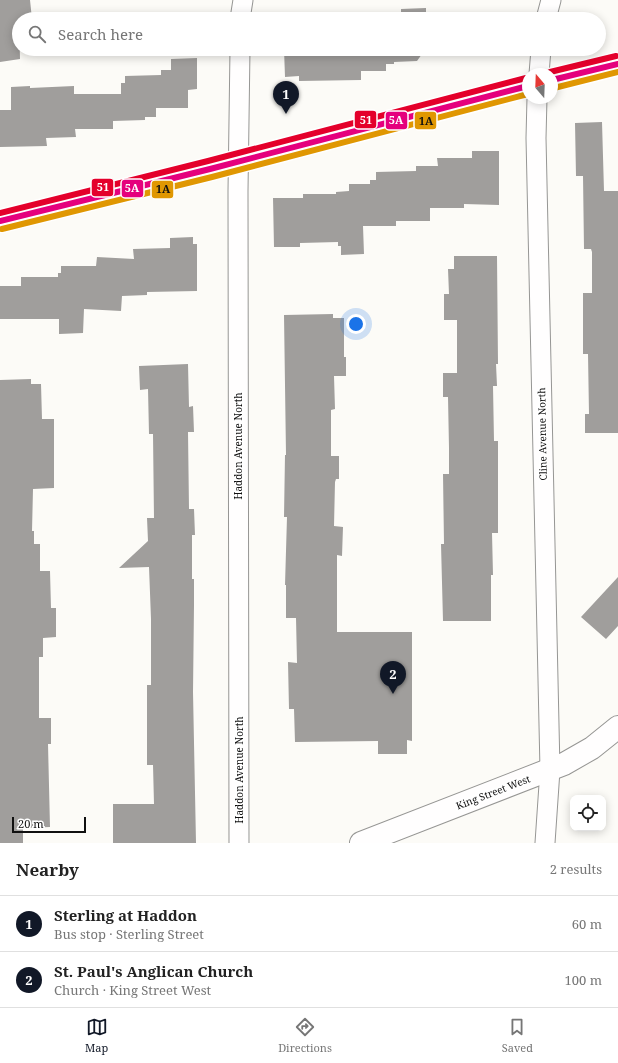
<!DOCTYPE html>
<html lang="en">
<head>
<meta charset="utf-8">
<style>
  :root { --surface:#fff; --page:#f2f2f2; --text:#222; --muted:#767676; --line:#e0e0e0; --accent:#111827 }
  body { margin:0; font-family:"Noto Serif",serif; background:var(--page); color:var(--text) }
  .controls { position:absolute; right:12px; bottom:12px; display:grid; overflow:hidden; border-radius:8px; box-shadow:0 2px 10px #0003 }
  .controls button { width:36px; height:36px; display:grid; place-items:center; padding:0; border:0; border-bottom:1px solid var(--line); background:var(--surface); color:var(--text); font:20px sans-serif }
  .compass { position:absolute; left:522px; top:68px; width:36px; height:36px; border-radius:50%; background:var(--surface); box-shadow:0 2px 10px #0003; rotate:341deg }
  .scale { position:absolute; left:12px; bottom:10px; width:74px; box-sizing:border-box; padding-left:4px; border:2px solid #101010; border-top:0; font-size:11px; line-height:14px; white-space:nowrap; color:#101010; -webkit-text-stroke:3px #fff; paint-order:stroke }
  .you { position:absolute; left:356px; top:324px; width:14px; height:14px; margin:-10px; border:3px solid #fff; border-radius:50%; background:#1a73e8; box-shadow:0 0 0 6px #1a73e833 }
  .badge { display:grid; place-items:center; width:26px; height:26px; border-radius:50%; background:var(--accent); color:#fff; font-size:13px; font-weight:700 }
  .pin { position:absolute; translate:-50% -33px; filter:drop-shadow(0 1px 2px #0008) }
  .pin::after { content:''; position:absolute; top:21px; width:14px; height:12px; background:inherit; clip-path:polygon(0 0,100% 0,50% 100%) }
  .list { margin:0; padding:0; list-style:none }
  h2 { display:flex; justify-content:space-between; align-items:center; height:52px; margin:0; padding:0 16px; font-size:17px }
  h2 small { font-size:13px; font-weight:400; color:var(--muted) }
  .list li { display:grid; grid-template-columns:26px 1fr auto; gap:12px; align-items:center; box-sizing:border-box; height:56px; padding:0 16px; border-top:1px solid var(--line) }
  .list b { display:block; font-size:15px; white-space:nowrap }
  .list p { margin:0; font-size:13px; white-space:nowrap; color:var(--muted) }
  .list em { font-size:13px; font-style:normal; color:var(--muted) }
  .icon { flex:none; width:22px; height:22px; fill:none; stroke:currentColor; stroke-width:2; stroke-linecap:round; stroke-linejoin:round }
  .map { position:relative; flex:none; width:618px; height:843px; overflow:hidden }
  .search { position:absolute; background:var(--surface); box-shadow:0 2px 10px #0003; left:12px; right:12px; top:12px; height:44px; display:flex; align-items:center; gap:10px; box-sizing:border-box; padding:0 14px; border-radius:22px; color:var(--muted); font-size:15px }
  .sheet { height:164px; background:var(--surface) }
  nav { display:flex; justify-content:space-around; align-items:center; box-sizing:border-box; height:56px; border-top:1px solid var(--line); background:var(--surface); font-size:11px; color:var(--muted) }
  nav a { display:grid; justify-items:center; gap:2px }
  nav .on { color:var(--accent) }
  .map>svg:first-child { display:block }
</style>
</head>
<body>
<div class="map">
<svg width="618" height="843" viewBox="0 0 618 843">
  <rect width="100%" height="100%" fill="#fcfbf7"/>
  <path fill="#a09e9c" d="M0,0h30l2,19h-13l1,40 -20,3z
    M426,8v4h36v7h-90v-3l29,-1v-6z
    M284,49h178v4l-40,1 -5,7 -23,1v2h-8v7h-25v9l-62,1v-5l-14,1z
    M197,58v31l-9,1v18h-32v9h-11v3l-32,1v8h-38l1,8 -30,1 1,8 -47,1v-37h11v-23l19,-1v2l44,-2v8h47v-11h4v-7l36,-1v-5h10v-11z
    M602,122l2,69h14v242h-33v-19h4l-1,-60h-5v-61h9v-41l-1,-3h-7l-1,-73h-7l-1,-53z
    M472,151h27v54l-35,-1v4h-34v13h-34v5h-33l1,28 -23,1v-9h-3v-4l-38,1v4h-26l-1,-49h30v-4h33v-2l13,-1v-7h21v-4h6v-8l40,-1v-5h22l-1,-8h35z
    M193,237v7h4v47l-50,1v3l-25,1 -1,15 -37,-2 -1,24 -24,1v-15h-59v-33h21v-9h37v-4h3v-7h35l1,-9 37,2 -1,-10 37,-1v-10z
    M454,256h43l1,108h-2l1,22h-4l1,55h4v92h-6l1,42h-2v46h-48l-2,-77h3l-1,-70h6v-26l-1,-51h-5v-24h14v-53h-13v-26h5l-1,-25h6z
    M333,314v4h11v39h2v19h-12l1,33 -4,1v46h8v23h-3l-1,3 -1,44 9,1 -1,29 -5,-1v77h75v109l-5,-1v14h-29v-13l-83,1 -1,-33h-5l-1,-47 9,1 -1,-45h-10v-33h-1l2,-68h-3l1,-62h1l-2,-140z
    M188,364l1,43 4,-1 1,26h-6l1,77h5l1,26h-3v44h2v26l-1,87 3,151h-83v-39h41l-1,-39h-6v-80h4v-66l-2,-52 -30,1 29,-27 -1,-23h7l-1,-84h-4l-1,-45 -8,1 -1,-24z
    M31,379v5h10l1,35h12v69l-21,1 -1,42h2v13h6v27h10l1,37h5v29l-13,1v19h-4v61h12v26h-3l2,83 -27,1v15h-23v-463z
    M618,577v49l-12,13 -25,-22z"/>
  <g fill="none" stroke-linecap="round" stroke-linejoin="round">
    <defs>
      <path id="minor" d="M240,19l3,-19
        M546,19l5,-19
        M539,74l2,-25
        M552,80l66,-16
        M537,98l-1,40 14,632 -5,73
        M0,221l210,-52 318,-83
        M239,843l-1,-652 2,-142"/>
      <path id="tertiary" d="M361,843l203,-79 28,-16 26,-21"/>
    </defs>
    <use href="#minor" stroke="#969694" stroke-width="21"/>
    <use href="#tertiary" stroke="#969694" stroke-width="24"/>
    <use href="#minor" stroke="#fffefe" stroke-width="19"/>
    <use href="#tertiary" stroke="#fffefe" stroke-width="22"/>
    <defs>
      <path id="bus-1" d="M552,80l66,-16
        M0,221l210,-52 318,-83"/>
      <path id="bus-2" d="M554,88l64,-16
        M2,229l210,-52 316,-83"/>
      <path id="bus-3" d="M550,72l66,-16
        M0,213l208,-52 318,-83"/>
    </defs>
    <use href="#bus-1" stroke="#fff" stroke-width="9"/>
    <use href="#bus-2" stroke="#fff" stroke-width="9"/>
    <use href="#bus-3" stroke="#fff" stroke-width="9"/>
    <use href="#bus-1" stroke="#e5007d" stroke-width="6"/>
    <use href="#bus-2" stroke="#e09702" stroke-width="6"/>
    <use href="#bus-3" stroke="#e4002b" stroke-width="6"/>
  </g>
  <g text-anchor="middle" stroke-width="4" stroke-linejoin="round" paint-order="stroke">
    <g font-size="10" fill="#101010" stroke="#fff">
      <text transform="translate(542 434) rotate(-91)" y="4">Cline Avenue North</text>
      <text transform="translate(238 446) rotate(-90)" y="4">Haddon Avenue North</text>
      <text transform="translate(239 770) rotate(-90)" y="4">Haddon Avenue North</text>
      <text transform="translate(493 792) rotate(-21)" y="4">King Street West</text>
    </g>
  </g>
  <g stroke="#fff" stroke-width="1.5">
    <rect x="354" y="110" width="23" height="19" rx="4" fill="#e4002b"/>
    <rect x="385" y="111" width="23" height="19" rx="4" fill="#e5007d"/>
    <rect x="414" y="111" width="23" height="19" rx="4" fill="#e09702"/>
    <rect x="91" y="178" width="23" height="19" rx="4" fill="#e4002b"/>
    <rect x="121" y="179" width="23" height="19" rx="4" fill="#e5007d"/>
    <rect x="151" y="180" width="23" height="19" rx="4" fill="#e09702"/>
  </g>
  <g font-size="11" text-anchor="middle" font-weight="bold" fill="#fff">
    <text x="366" y="124">51</text>
    <text x="396" y="124">5A</text>
    <text x="103" y="191">51</text>
    <text x="132" y="192">5A</text>
  </g>
  <g font-size="11" text-anchor="middle" font-weight="bold" fill="#111">
    <text x="426" y="125">1A</text>
    <text x="163" y="193">1A</text>
  </g>
</svg>
<div class="controls">
<button><svg class="icon" aria-label="locate" viewBox="0 0 24 24"><circle cx="12" cy="12" r="6"/><path d="M12 2v4M12 18v4M2 12h4M18 12h4"/></svg></button>
</div>
<svg class="compass" viewBox="-18 -18 36 36"><path d="M0-13l5 13h-10z" fill="#e53935"/><path d="M0 13l5-13h-10z" fill="#767676"/></svg>
<div class="scale">20 m</div>
<div class="you"></div>
<div class="pin badge" style="left:286px;top:114px">1</div>
<div class="pin badge" style="left:393px;top:694px">2</div>
<div class="search"><svg class="icon" aria-label="search" viewBox="0 0 24 24"><circle cx="10" cy="10" r="6"/><path d="M15 15l6 6"/></svg>Search here</div>
</div>
<section class="sheet">
<h2>Nearby<small>2 results</small></h2>
<ul class="list">
<li><span class="badge">1</span><div><b>Sterling at Haddon</b><p>Bus stop · Sterling Street</p></div><em>60 m</em></li>
<li><span class="badge">2</span><div><b>St. Paul's Anglican Church</b><p>Church · King Street West</p></div><em>100 m</em></li>
</ul>
</section>
<nav>
<a class="on"><svg class="icon" aria-label="map" viewBox="0 0 24 24"><path d="M3 6l6-2 6 2 6-2v14l-6 2-6-2-6 2zM9 4v14M15 6v14"/></svg>Map</a>
<a><svg class="icon" aria-label="directions" viewBox="0 0 24 24"><path d="M12 3l9 9-9 9-9-9zM9 14v-3h6M13 9l2 2-2 2"/></svg>Directions</a>
<a><svg class="icon" aria-label="saved" viewBox="0 0 24 24"><path d="M7 4h10v16l-5-4-5 4z"/></svg>Saved</a>
</nav>
</body>
</html>
